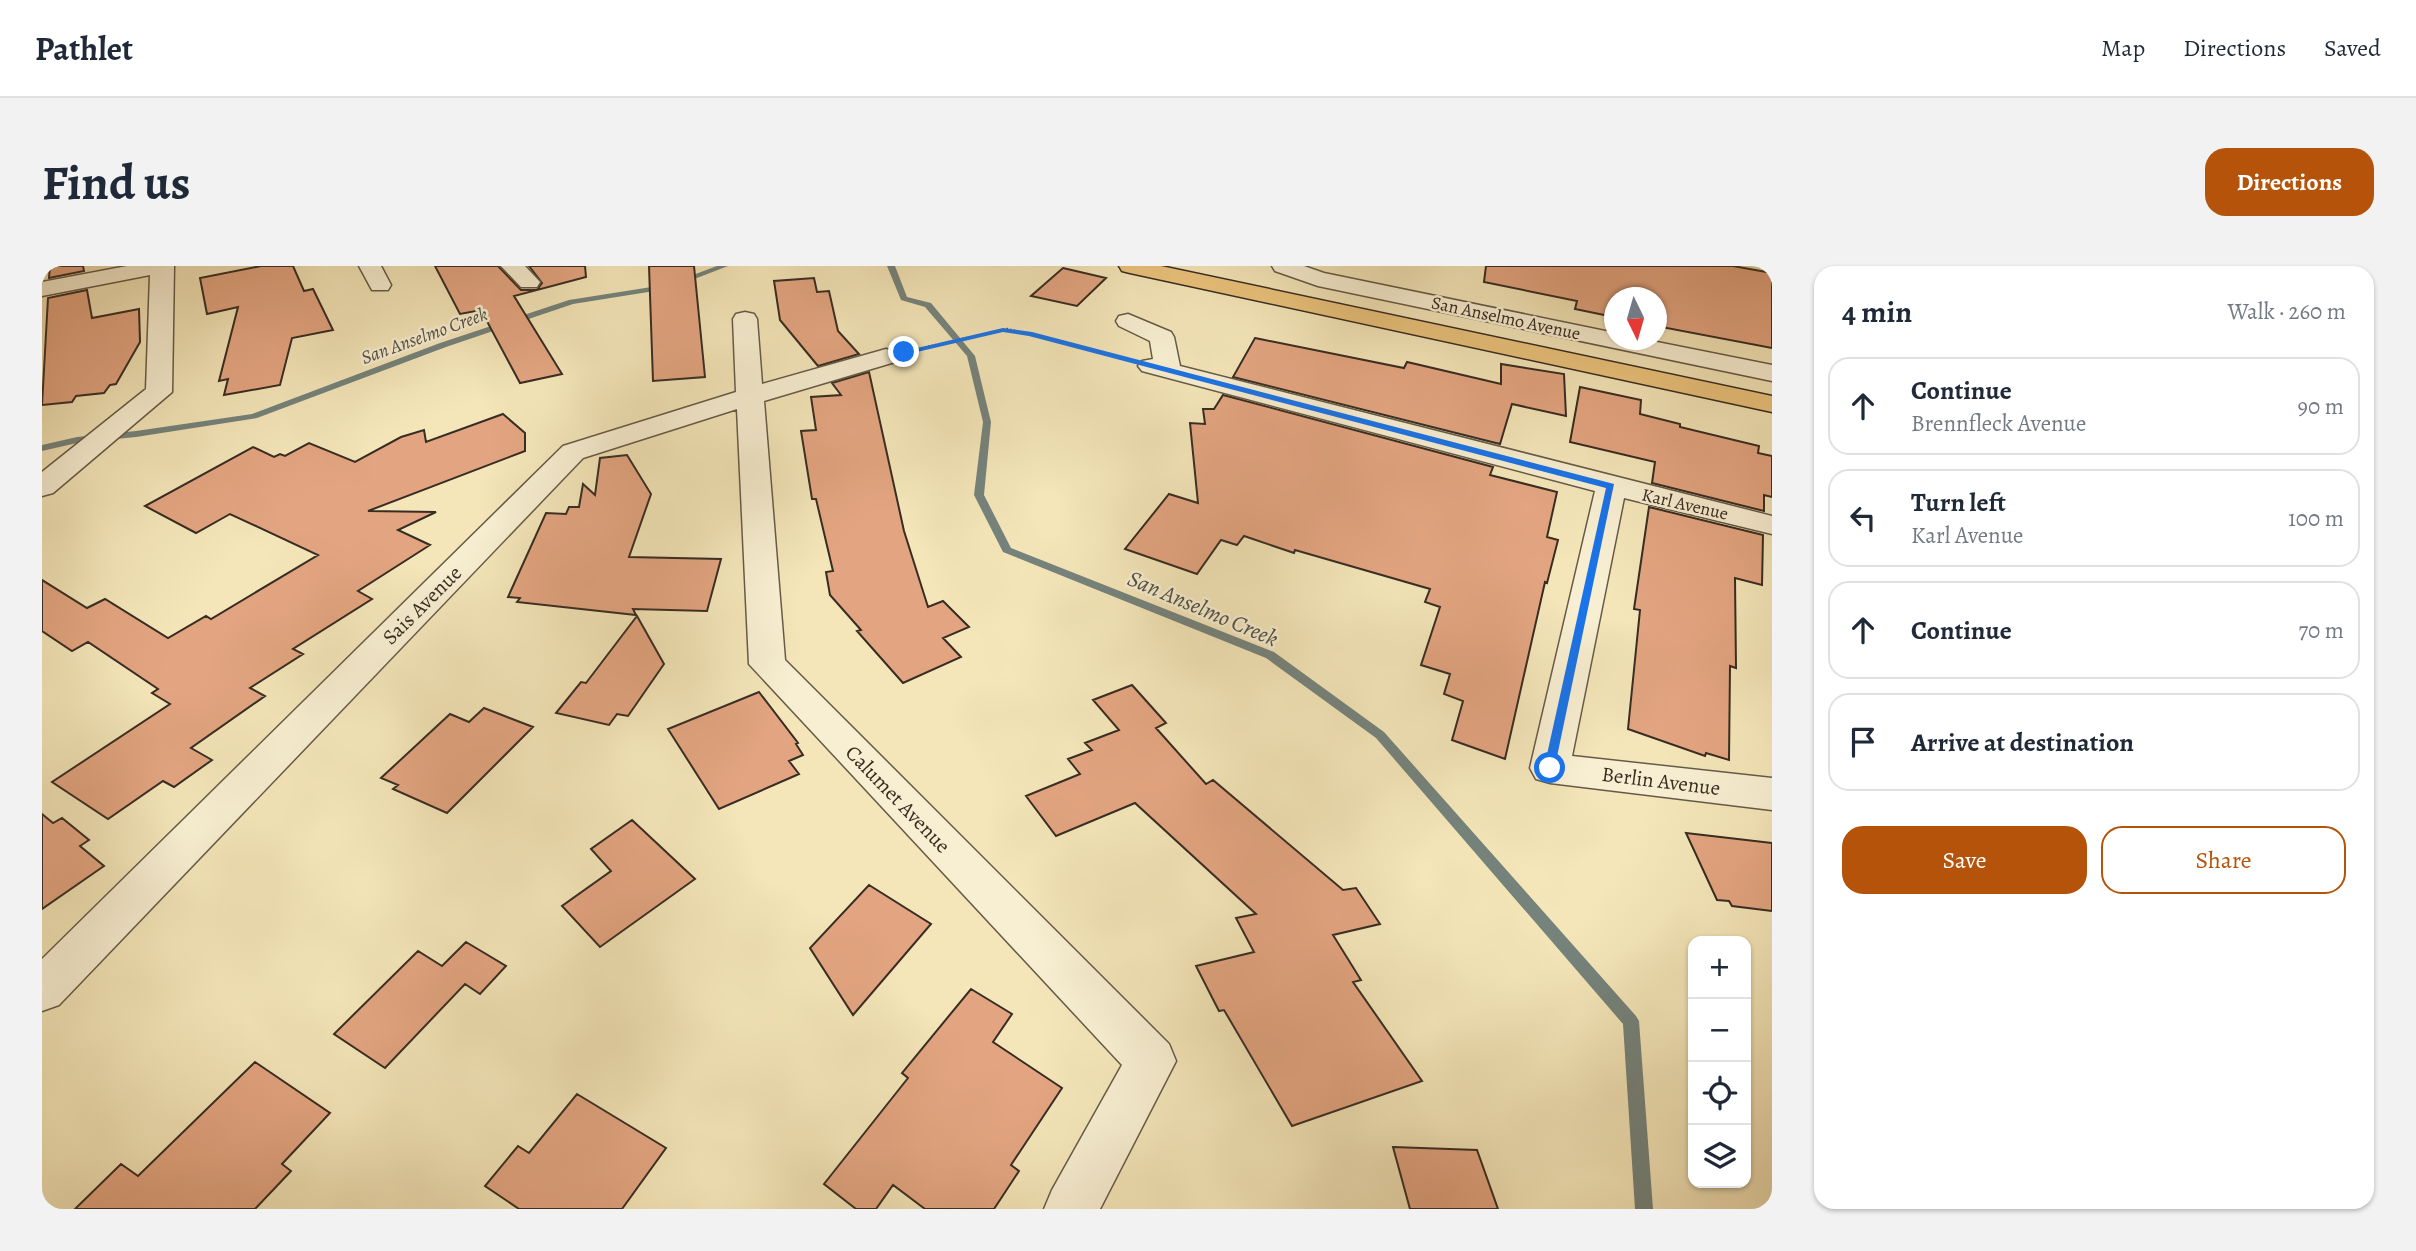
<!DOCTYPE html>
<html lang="en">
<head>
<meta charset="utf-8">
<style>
  :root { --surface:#fff; --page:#f2f2f3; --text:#1f2937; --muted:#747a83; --line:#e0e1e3; --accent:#b45309 }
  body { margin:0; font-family:Alegreya,serif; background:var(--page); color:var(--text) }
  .controls { position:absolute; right:21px; bottom:21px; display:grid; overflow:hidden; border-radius:14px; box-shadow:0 2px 5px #0004 }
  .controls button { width:63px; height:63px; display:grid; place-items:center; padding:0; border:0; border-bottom:2px solid var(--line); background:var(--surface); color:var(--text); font:35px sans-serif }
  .compass { position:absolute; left:1562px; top:21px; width:63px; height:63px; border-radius:50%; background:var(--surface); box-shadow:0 2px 5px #0004; rotate:175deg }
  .stop { position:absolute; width:21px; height:21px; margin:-16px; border:5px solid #1a73e8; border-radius:50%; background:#fff }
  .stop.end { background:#1a73e8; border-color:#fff; box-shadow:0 2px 7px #0008 }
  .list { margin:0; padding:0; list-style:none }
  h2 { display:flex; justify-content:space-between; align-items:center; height:91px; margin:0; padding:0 28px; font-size:30px }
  h2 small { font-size:23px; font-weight:400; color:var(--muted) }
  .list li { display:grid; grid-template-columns:46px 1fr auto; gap:21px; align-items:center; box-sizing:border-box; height:98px; margin:0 14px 14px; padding:0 14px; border:2px solid var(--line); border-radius:21px }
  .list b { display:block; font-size:26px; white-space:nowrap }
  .list p { margin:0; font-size:23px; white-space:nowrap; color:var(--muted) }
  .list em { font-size:23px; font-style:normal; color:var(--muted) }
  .actions { display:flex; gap:14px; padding:21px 28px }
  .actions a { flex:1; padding:16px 0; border:2px solid var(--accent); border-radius:21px; text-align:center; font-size:24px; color:var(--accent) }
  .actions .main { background:var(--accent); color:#fff }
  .icon { flex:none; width:38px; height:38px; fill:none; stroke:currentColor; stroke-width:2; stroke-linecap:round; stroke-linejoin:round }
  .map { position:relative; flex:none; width:1730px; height:943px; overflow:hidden; border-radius:21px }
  header { display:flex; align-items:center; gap:42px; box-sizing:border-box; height:98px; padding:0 35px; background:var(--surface); border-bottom:2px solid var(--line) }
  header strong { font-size:33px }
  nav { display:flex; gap:38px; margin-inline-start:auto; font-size:24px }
  .intro { display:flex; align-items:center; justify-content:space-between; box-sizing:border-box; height:168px; padding:0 42px }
  h1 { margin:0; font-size:49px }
  .button { padding:18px 32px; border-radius:21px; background:var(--accent); color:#fff; font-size:24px; font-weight:700 }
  main { display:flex; gap:42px; padding:0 42px }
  aside { flex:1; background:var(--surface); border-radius:21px; box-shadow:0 2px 5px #0004 }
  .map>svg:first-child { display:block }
</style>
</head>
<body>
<header>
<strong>Pathlet</strong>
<nav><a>Map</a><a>Directions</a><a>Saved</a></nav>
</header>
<div class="intro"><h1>Find us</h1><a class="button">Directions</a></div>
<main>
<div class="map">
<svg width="1730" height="943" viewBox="0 0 1730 943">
  <rect width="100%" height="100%" fill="#f4e6b9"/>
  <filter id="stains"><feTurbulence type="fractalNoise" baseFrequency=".00286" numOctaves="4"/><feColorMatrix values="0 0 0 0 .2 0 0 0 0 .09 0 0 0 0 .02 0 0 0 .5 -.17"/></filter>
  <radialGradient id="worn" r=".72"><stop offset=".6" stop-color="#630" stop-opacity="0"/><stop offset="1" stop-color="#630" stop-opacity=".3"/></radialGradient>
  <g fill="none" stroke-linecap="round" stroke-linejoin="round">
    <path fill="#75837c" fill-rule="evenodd" d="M675,0h11l-44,17 -7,-2z
      M845,0h8l12,31 24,6 44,53 16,66 -7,73 27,53 263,104 110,80 252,284 3,5 14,188h-18l-12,-185 -247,-286 -110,-80 -263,-106 -29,-57 9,-73 -16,-66 -42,-49 -24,-7z
      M622,19l4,2 -1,2 -94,15 -127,43 -189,71 -121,19 -59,6 -35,8v-6l35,-8 59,-6 116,-17 188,-71 129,-43z"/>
  </g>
  <path fill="#e3a581" stroke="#372d23" stroke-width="2" d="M8,0h33l1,5 -35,7z
    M219,0h32l11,25 9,-2 20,41 -41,8 -12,47 -56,10 4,-16 -9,2 19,-74 -31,7 -7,-36z
    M393,0h63l23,24h16l5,-7 -13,-17h56l1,11 -72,19 48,78 -42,9 -39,-73 -21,4z
    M607,0h45l11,111 -52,4z
    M1444,0h247l39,7v75l-116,-22v-28h-42v19l-39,-8 2,-8 -93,-19z
    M1021,2l43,10 -29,28 -46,-10z
    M772,12l3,14 12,-1 9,40 21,23 -41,12 -38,-46 -6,-39z
    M45,24l5,28 47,-9 1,33 -24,42 -6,1 -6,8 -28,3 -4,6 -30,3 6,-107z
    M1213,72l149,30 3,-6 94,22v-20l63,10 2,42 -54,-12 -12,40 -267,-67z
    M827,106l35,159 24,76 15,-6 26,26 -26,11 18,19 -58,26 -46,-52 4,-1 -31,-35 -4,-23 7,-1 -17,-72h-4l-11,-68 15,-1 -5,-33 30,-2 -9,-12z
    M1538,121l61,13 -1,14 40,10v3l79,19 -1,7 14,3v41l-8,-2v16l-112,-28 3,-21 -85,-20z
    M1181,129l270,72 -3,8 67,17 -10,45 11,3 -11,43 -2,-1 -40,177 -53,-19 11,-39 -19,-7 6,-20 -29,-9 19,-58 -15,-5 5,-13 -135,-39 -1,3 -50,-17 -7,9 -16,-5 -24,34 -72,-25 44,-55 29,9 -8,-80 15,1 -2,-15h11z
    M461,148l22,19v18l-157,60 68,1 -38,18 32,15 -72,46 14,8 -79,50 10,5 -53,34 15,8 -74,52 21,12 -38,27 -11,-6 -55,38 -56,-37 118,-78 -18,-11 6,-4 -70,-47 -16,9 -30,-20v-51l45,28 18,-9 63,39 38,-22 5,3 107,-64 -88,-41 -34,19 -51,-27 108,-59 21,10 6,-3 5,2 24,-13 46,19 46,-25 23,-7 2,12z
    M585,189l24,39 -22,63 92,2 -14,52 -74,-2 3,6 -119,-13 3,-4 -12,-1 38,-84 20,1 3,-7h10l4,-23 12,11 5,-37z
    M1607,241l114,28 -1,50 -27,-7 1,90 -6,-2 -1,94 -23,-7 -1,3 -77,-27 12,-119 -6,-1z
    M595,350l27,48 -36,52 -11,-2 -8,11 -53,-12 25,-31 5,1z
    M1090,419l34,38 -10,5 50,56 7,-4 130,110 13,-2 24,36 -47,11 28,45 -8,2 69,99 -130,45 -68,-116 -5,1 -23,-45 58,-14 -18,-34 20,-4 -121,-111 -79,33 -30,-40 54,-22 -12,-15 24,-9 -7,-7 34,-13 -26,-30z
    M717,426l39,51 -2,1 7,11 -14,6 10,13 -80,35 -51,-80z
    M442,442l49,19 -86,86 -54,-24 5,-4 -17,-7 69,-64 19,8z
    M0,548l11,9 9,-5 27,22 -9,6 24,20 -62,43z
    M590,554l63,59 -95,68 -38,-41 49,-35 -20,-22z
    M1644,567l86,10v68l-40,-5 -3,-5 -12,-1z
    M827,619l62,39 -78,91 -43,-67z
    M424,676l40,24 -26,28 -15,-10 -80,84 -51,-34 84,-83 24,15z
    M929,723l41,25 -19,28 69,46 -51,77 8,6 -25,38h-69l-32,-24 -17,24h-20l-32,-25 84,-106 -6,-5z
    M213,796l75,51 -48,51 9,7 -36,38h-180l46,-45 17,12z
    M535,828l89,54 -44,61h-103l-34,-23 33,-40 11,7z
    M1351,881l84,3 21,59h-88z"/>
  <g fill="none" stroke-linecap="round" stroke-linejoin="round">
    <defs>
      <path id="minor" d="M85,0h47l-2,126 -119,101 -11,3v-24l104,-83 4,-114 -108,21v-14z
        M317,0h22l10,19 -3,5h-16z
        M459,0h24l15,16 -3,5h-16z
        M1230,0h32l20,7 291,60v7h32l125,25v16l-454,-95 -43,-15z
        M703,46l9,2 3,5 5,65 124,-35 9,3 4,5 -4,5 -131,39 21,259 384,384 7,17 -76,148h-56l8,-19 70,-125 -373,-401 -12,-255 -154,49 -524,547 -17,6v-52l521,-513 173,-54 -3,-73 3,-5z
        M1086,48l43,18 3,5 6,29 592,150v18l-148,-36 -52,258 200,22v32l-222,-27 -14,-4 -6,-11 65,-277 -453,-120 -4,-5 4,-5 11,-2 -3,-18 -31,-15 -3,-5 3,-5z"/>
      <path id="major" d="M1077,0h42l611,130v16l-642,-139 -8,-2z"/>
    </defs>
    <use href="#minor" stroke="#665b48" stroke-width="3"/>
    <use href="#major" stroke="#372d23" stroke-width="3"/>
    <path stroke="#372d23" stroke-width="2.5" stroke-dasharray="1 2.5" stroke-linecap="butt" d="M876,83l89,-20 113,28"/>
    <use href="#minor" fill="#f8efd2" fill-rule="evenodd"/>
    <use href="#major" fill="#eac37c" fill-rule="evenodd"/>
  </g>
  <path fill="#1a73e8" d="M961,62l29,4 582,152 -60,287h-8l-2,-3 62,-280 -577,-152 -26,-4 -99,23 -4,-3z"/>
  <g text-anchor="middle" stroke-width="5" stroke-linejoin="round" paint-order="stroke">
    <g font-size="18" fill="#372d23" stroke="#f8efd2">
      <text transform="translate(1464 52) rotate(12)" y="6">San Anselmo Avenue</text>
      <text transform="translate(1643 238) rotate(13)" y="6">Karl Avenue</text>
    </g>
    <g font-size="19" font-style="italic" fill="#515148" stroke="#f8efd2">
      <text transform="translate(382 69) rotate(-20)" y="7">San Anselmo Creek</text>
    </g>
    <g font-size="21" fill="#372d23" stroke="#f8efd2">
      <text transform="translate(380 339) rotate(-45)" y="7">Sais Avenue</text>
      <text transform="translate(1619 515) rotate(7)" y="7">Berlin Avenue</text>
      <text transform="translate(856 533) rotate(46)" y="7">Calumet Avenue</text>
    </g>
    <g font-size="23" font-style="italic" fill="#515148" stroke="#f8efd2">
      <text transform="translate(1161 342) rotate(23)" y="8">San Anselmo Creek</text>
    </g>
  </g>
  <rect width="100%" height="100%" filter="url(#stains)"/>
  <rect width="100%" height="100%" fill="url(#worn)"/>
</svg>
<div class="controls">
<button>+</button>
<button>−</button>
<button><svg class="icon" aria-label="locate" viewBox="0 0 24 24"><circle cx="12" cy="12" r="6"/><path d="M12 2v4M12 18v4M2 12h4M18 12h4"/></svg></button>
<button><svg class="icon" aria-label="layers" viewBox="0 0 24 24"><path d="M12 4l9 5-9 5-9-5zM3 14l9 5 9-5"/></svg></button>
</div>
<svg class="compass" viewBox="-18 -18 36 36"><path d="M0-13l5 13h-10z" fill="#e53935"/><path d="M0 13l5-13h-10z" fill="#747a83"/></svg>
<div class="stop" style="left:1508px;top:502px"></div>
<div class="stop end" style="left:862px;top:86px"></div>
</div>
<aside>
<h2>4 min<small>Walk · 260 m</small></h2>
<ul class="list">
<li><svg class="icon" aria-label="ahead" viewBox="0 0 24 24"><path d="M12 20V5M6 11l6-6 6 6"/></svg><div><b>Continue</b><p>Brennfleck Avenue</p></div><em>90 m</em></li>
<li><svg class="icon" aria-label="left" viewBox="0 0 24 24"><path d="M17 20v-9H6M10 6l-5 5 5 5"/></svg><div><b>Turn left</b><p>Karl Avenue</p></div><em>100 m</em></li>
<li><svg class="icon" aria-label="ahead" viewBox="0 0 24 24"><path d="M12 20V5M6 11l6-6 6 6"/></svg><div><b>Continue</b></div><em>70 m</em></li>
<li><svg class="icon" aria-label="arrive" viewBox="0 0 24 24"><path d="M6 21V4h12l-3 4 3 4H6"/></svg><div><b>Arrive at destination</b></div></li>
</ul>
<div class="actions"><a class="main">Save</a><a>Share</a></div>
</aside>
</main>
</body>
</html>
